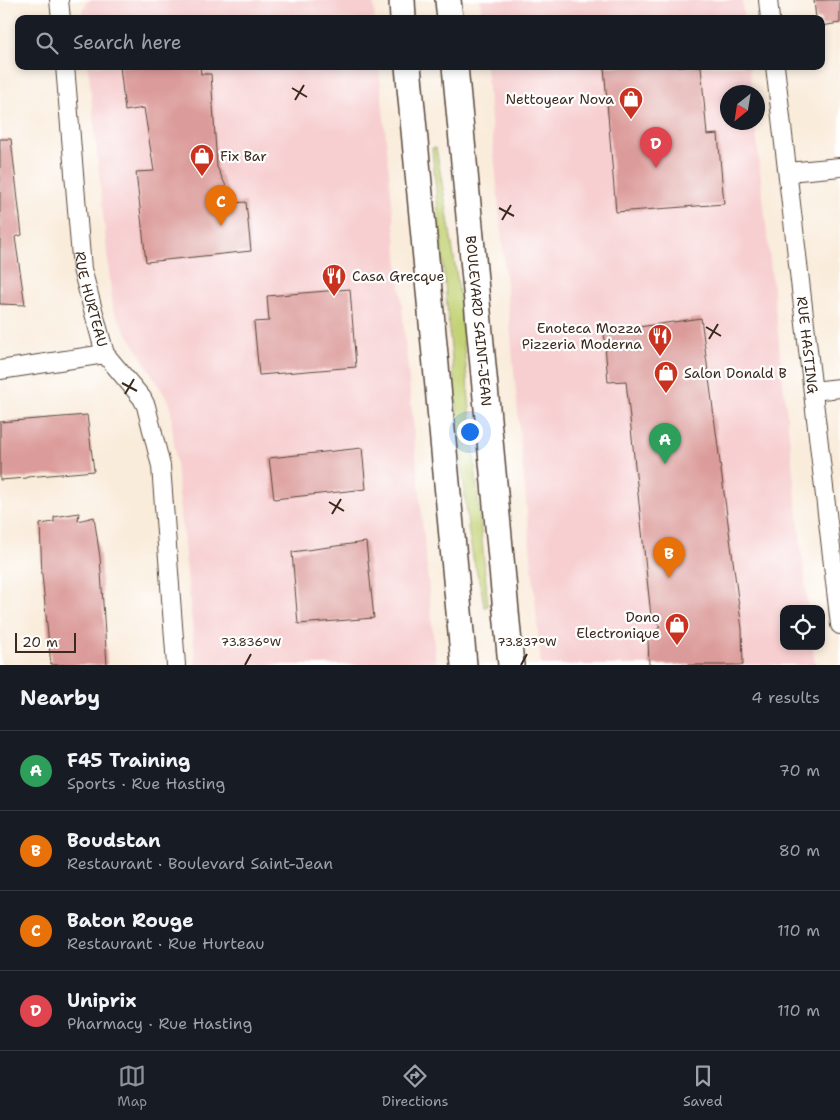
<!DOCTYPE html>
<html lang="en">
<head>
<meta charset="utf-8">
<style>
  :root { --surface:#171b24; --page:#20242c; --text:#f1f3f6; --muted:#9ea1a6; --line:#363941; --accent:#8c9099 }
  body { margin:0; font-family:"Shantell Sans",sans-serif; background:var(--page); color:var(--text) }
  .controls { position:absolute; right:15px; bottom:15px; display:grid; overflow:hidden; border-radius:10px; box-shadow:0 2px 8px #0003 }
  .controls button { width:45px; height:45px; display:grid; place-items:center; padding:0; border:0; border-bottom:1px solid var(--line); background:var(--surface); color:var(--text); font:25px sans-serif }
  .compass { position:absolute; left:720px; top:85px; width:45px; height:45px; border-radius:50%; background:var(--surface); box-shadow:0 2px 8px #0003; rotate:210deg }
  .scale { position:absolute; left:15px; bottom:12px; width:61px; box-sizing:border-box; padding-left:5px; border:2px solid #3b2a1e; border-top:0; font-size:14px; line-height:18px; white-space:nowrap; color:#3b2a1e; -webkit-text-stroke:4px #fff; paint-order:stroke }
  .you { position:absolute; left:469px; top:431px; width:18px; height:18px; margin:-12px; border:4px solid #fff; border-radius:50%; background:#1a73e8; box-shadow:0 0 0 8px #1a73e833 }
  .badge { display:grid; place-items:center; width:32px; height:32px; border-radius:50%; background:var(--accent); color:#fff; font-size:16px; font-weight:700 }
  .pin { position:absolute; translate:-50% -41px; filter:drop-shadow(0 1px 2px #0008) }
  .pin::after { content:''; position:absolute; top:26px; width:18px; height:15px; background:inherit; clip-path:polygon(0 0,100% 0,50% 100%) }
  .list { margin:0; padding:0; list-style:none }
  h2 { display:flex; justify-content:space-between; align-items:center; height:65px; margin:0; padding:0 20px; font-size:21px }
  h2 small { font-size:16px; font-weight:400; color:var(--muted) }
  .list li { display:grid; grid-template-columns:32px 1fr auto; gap:15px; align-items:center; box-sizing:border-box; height:80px; padding:0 20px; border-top:1px solid var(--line) }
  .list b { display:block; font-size:19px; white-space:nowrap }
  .list p { margin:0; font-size:16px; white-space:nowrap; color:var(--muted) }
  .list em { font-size:16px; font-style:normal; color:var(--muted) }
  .icon { flex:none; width:28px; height:28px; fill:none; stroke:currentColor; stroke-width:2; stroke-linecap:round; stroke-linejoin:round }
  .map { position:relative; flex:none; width:840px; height:665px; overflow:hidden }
  .search { position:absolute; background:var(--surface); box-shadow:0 2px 8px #0003; left:15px; right:15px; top:15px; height:55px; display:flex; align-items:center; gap:12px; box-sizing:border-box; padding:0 18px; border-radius:10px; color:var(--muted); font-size:19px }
  .sheet { height:385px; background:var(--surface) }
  nav { display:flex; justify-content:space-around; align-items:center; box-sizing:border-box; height:70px; border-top:1px solid var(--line); background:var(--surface); font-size:14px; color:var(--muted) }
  nav a { display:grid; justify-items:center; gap:2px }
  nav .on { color:var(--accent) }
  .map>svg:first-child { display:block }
</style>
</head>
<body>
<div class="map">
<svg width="840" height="665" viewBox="0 0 840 665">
  <rect width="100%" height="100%" fill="#fff"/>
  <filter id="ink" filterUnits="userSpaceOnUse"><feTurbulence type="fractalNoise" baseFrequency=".02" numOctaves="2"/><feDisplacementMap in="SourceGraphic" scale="10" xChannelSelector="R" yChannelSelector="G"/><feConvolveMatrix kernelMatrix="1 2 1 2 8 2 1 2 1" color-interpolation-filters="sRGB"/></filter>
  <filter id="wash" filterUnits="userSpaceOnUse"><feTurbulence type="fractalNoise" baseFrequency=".0096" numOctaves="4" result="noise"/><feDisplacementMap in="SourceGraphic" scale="20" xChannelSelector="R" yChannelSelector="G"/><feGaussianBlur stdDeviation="1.12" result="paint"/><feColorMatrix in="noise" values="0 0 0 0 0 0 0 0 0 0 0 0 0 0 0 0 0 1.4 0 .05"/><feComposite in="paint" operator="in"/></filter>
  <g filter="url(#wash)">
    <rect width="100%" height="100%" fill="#f9ecdb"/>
    <path fill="#f7cfd0" d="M89,0h284l2,19h-292l-1,-9z
      M480,0h262l2,19h-262z
      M88,66h291l57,599h-240l-26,-261 -57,-94z
      M486,66h263l3,26h-24v30l27,1 53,486h-24v37h29l2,19h-274z"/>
    <path fill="#c2d275" stroke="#7e7e4a" d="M432,148h4l11,64 12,79 29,315 -4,1 -2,-15 -9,-34 -5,-31z"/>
    <g id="blocks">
      <path fill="#db9b9a" d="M814,0h26v23l-19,3v-7h-5z
        M120,66h80l1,8h10l6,93 17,36 12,-1 5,49 -105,11 -10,-90 18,-1 -10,-63 -19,3z
        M604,66h97l6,69 11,-1 6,70 -108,8z
        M0,139h11l11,96 -7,2 10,68 -25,-1z
        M350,289l6,78 -97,8 -5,-53 15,-1 -2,-25z
        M701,318l41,311 1,36h-94l-1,-25 12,-14 -9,-10 -25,-235 -18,1 -4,-50z
        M87,415l7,56 -67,6v1l-27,2v-58z
        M362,448l4,41 -92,10 -5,-41z
        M79,513l-1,8 16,-4 6,40 7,108h-56l-9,-90 -2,-51 14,-2v-5z
        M366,542l8,76 -76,6 -6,-72z"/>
    </g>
  </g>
  <g filter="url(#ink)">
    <use href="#blocks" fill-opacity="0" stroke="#58473a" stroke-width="1"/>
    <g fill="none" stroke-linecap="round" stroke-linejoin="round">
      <defs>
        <g id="minor">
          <path d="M59,0l2,19"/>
          <path d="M768,0l2,19"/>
          <path id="s1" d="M65,66l17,203 23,85 37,44 4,8 15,60 15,199"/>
          <path id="s2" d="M775,66l65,559"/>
          <path d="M788,172l52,-5"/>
          <path d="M0,370l105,-16"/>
          <path d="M813,391l27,-3"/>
        </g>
        <g id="secondary">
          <path d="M402,0l1,19"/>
          <path d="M448,0l2,19"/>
          <path d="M408,66l56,599"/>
          <path id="s3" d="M455,66l56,599"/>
        </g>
      </defs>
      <use href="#minor" stroke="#58473a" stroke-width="20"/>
      <use href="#secondary" stroke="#58473a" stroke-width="28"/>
      <use href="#minor" stroke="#fff" stroke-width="18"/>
      <use href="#secondary" stroke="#fff" stroke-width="25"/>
    </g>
  </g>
  <path fill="none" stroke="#3b2a1e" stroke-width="2" d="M292,88l15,9M295,100l9,-15M499,208l15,8M502,220l9,-15M706,327l15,9M709,339l9,-15M122,383l15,8M125,394l9,-15M329,502l15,9M332,514l9,-15M245,665l6,-11M521,665l6,-11"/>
  <defs>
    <symbol id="shop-pin" viewBox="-11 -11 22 30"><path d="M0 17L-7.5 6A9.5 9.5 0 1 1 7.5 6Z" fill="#c8321e" stroke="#fff"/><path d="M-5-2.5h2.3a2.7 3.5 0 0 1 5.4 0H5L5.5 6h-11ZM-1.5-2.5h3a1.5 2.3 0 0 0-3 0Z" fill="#fff"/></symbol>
    <symbol id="restaurant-pin" viewBox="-11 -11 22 30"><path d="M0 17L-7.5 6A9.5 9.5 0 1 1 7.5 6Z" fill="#c8321e" stroke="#fff"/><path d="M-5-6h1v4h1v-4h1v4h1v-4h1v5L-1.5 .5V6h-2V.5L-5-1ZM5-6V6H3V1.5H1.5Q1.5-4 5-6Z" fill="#fff"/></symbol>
  </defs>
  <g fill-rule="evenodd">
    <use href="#shop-pin" x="617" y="85" width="28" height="38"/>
    <use href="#shop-pin" x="188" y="142" width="28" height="38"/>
    <use href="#restaurant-pin" x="320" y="262" width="28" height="38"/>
    <use href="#restaurant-pin" x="646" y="322" width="28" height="38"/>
    <use href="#shop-pin" x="652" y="359" width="28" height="38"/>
    <use href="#shop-pin" x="663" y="611" width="28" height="38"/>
  </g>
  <g text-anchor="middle" stroke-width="4.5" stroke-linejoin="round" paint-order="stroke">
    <g font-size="14" fill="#3b2a1e" stroke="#fff" text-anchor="end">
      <text x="614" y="104">Nettoyear Nova</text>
      <text x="220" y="161" text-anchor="start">Fix Bar</text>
      <text x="352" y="281" text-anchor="start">Casa Grecque</text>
      <text x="642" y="333">Enoteca Mozza<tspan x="642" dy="16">Pizzeria Moderna</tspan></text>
      <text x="684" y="378" text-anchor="start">Salon Donald B</text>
      <text x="660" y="622">Dono<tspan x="660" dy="16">Electronique</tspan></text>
    </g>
    <g font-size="14" fill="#3b2a1e" stroke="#fff">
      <text dy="5" stroke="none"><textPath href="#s1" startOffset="235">RUE HURTEAU</textPath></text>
      <text dy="5" stroke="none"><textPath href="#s3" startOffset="256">BOULEVARD SAINT-JEAN</textPath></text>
      <text dy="5" stroke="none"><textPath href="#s2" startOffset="281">RUE HASTING</textPath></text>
    </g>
  </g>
  <g font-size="12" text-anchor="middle" fill="#3b2a1e" stroke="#fff" stroke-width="4.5" stroke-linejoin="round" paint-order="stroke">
    <text x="251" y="646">73.836°W</text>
    <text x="527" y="646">73.837°W</text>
  </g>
</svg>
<div class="controls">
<button><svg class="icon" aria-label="locate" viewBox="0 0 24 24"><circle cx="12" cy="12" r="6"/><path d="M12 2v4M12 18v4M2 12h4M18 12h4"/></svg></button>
</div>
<svg class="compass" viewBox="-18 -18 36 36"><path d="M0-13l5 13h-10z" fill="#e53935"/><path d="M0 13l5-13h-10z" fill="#9ea1a6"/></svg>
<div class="scale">20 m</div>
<div class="you"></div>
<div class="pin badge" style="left:665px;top:464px;background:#2e9e5b">A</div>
<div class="pin badge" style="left:669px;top:578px;background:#e8710a">B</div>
<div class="pin badge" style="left:221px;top:226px;background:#e8710a">C</div>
<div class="pin badge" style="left:656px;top:168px;background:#e0444e">D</div>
<div class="search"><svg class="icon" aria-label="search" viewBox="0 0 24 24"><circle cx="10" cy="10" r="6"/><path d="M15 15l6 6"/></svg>Search here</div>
</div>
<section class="sheet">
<h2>Nearby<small>4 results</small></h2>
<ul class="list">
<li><span class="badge" style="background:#2e9e5b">A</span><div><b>F45 Training</b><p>Sports · Rue Hasting</p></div><em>70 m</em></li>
<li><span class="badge" style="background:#e8710a">B</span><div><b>Boudstan</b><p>Restaurant · Boulevard Saint-Jean</p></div><em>80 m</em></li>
<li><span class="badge" style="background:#e8710a">C</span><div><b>Baton Rouge</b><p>Restaurant · Rue Hurteau</p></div><em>110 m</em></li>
<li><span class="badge" style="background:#e0444e">D</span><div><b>Uniprix</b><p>Pharmacy · Rue Hasting</p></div><em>110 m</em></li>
</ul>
</section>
<nav>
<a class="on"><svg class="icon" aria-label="map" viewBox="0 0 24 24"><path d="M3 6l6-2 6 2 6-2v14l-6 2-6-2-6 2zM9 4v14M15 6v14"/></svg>Map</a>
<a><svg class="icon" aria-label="directions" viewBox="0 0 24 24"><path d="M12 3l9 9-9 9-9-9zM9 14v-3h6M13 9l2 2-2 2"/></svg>Directions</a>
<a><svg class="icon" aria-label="saved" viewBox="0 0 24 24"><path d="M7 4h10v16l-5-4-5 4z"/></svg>Saved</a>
</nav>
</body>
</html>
